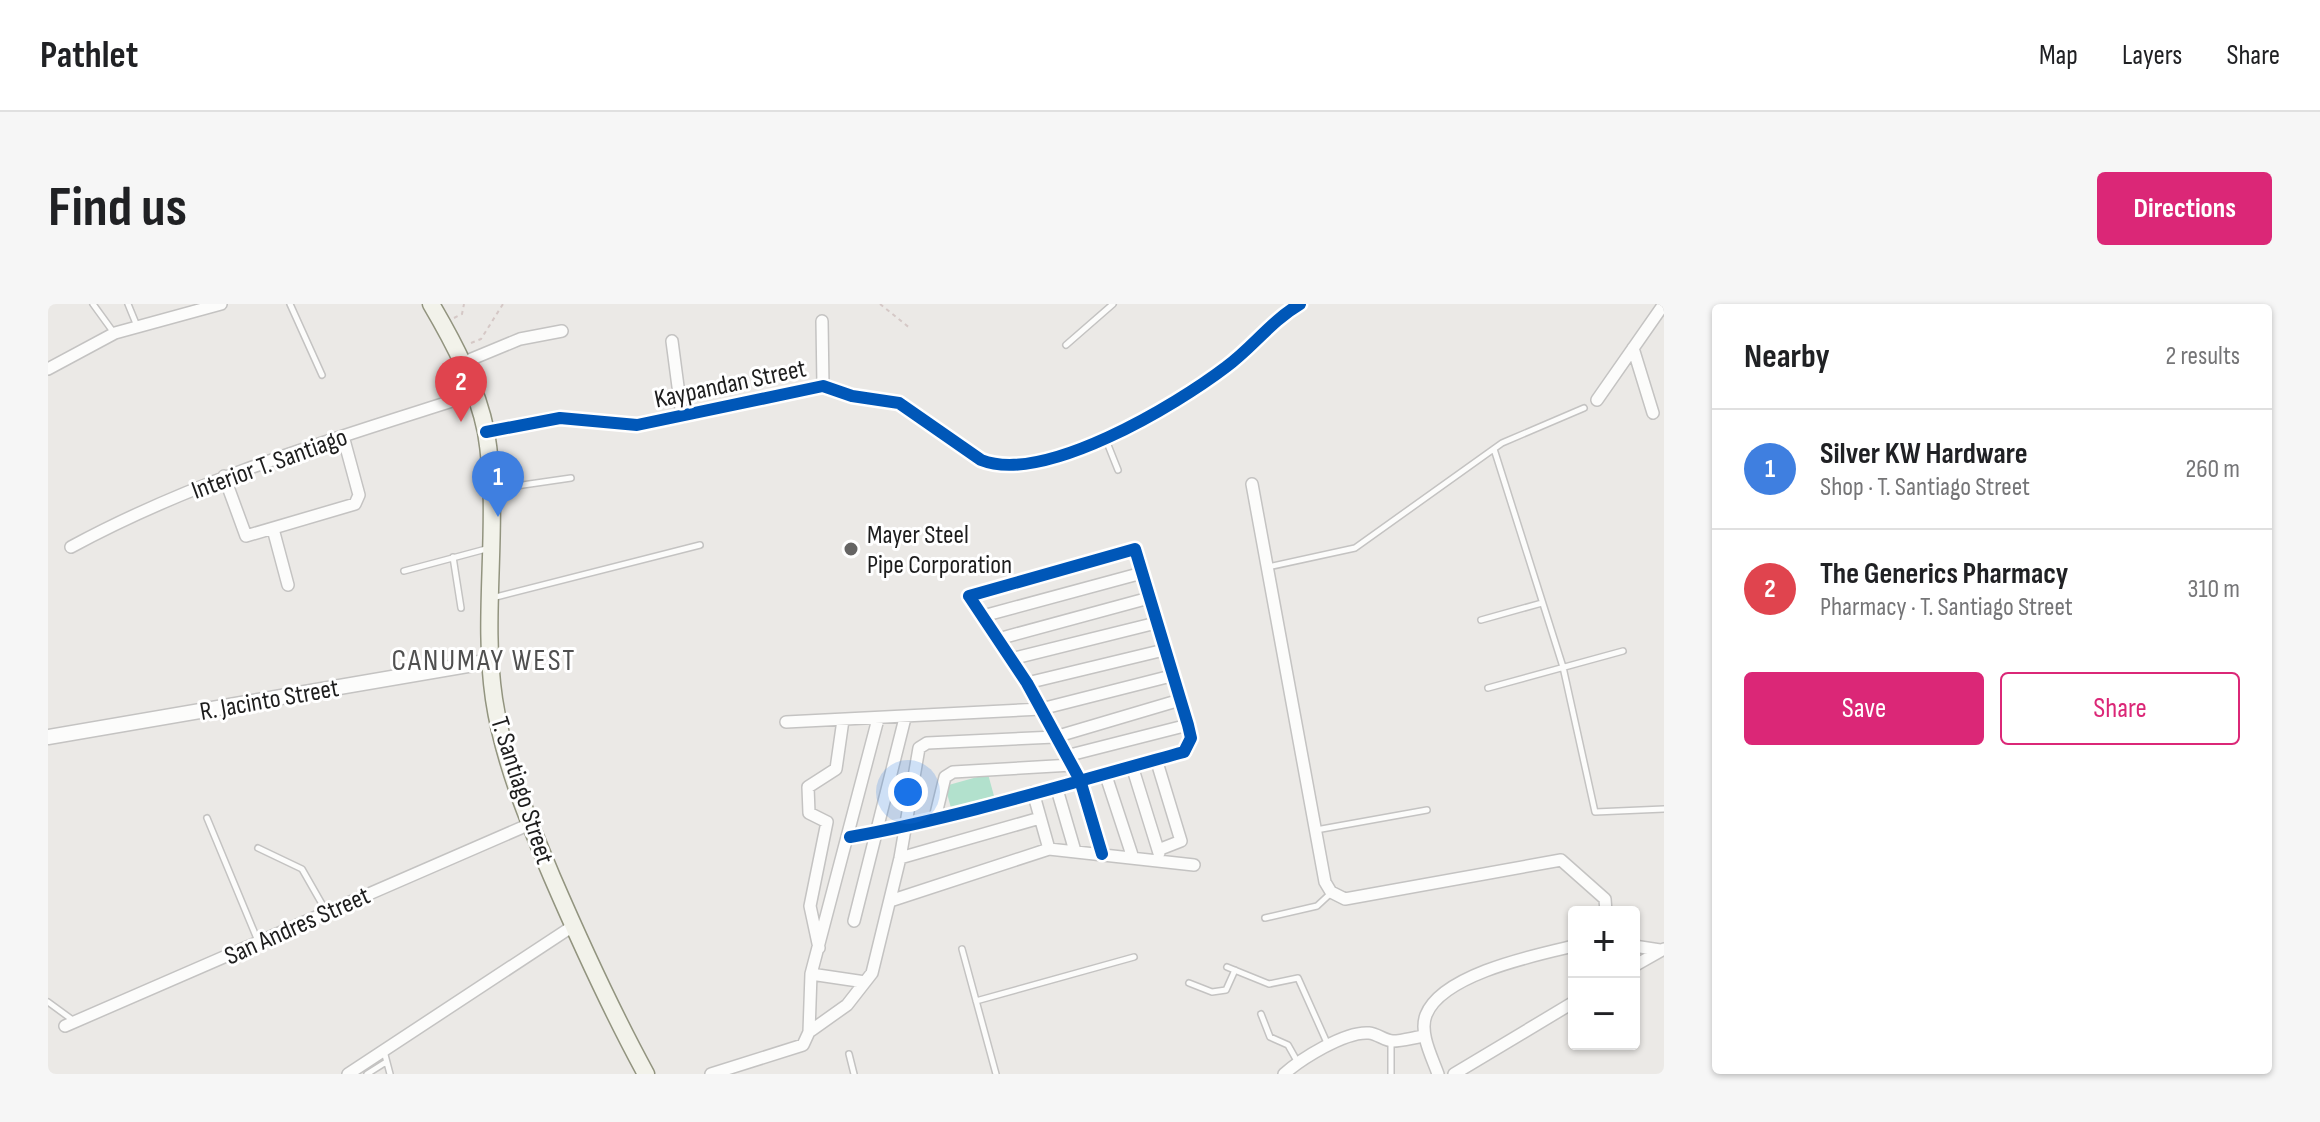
<!DOCTYPE html>
<html lang="en">
<head>
<meta charset="utf-8">
<style>
  :root { --surface:#fff; --page:#f6f6f6; --text:#202124; --muted:#757577; --line:#e0e0e0; --accent:#db2777 }
  body { margin:0; font-family:"Sofia Sans Condensed",sans-serif; background:var(--page); color:var(--text) }
  .controls { position:absolute; right:24px; bottom:24px; display:grid; overflow:hidden; border-radius:8px; box-shadow:0 2px 6px #0004 }
  .controls button { width:72px; height:72px; display:grid; place-items:center; padding:0; border:0; border-bottom:2px solid var(--line); background:var(--surface); color:var(--text); font:40px sans-serif }
  .you { position:absolute; left:860px; top:488px; width:28px; height:28px; margin:-20px; border:6px solid #fff; border-radius:50%; background:#1a73e8; box-shadow:0 0 0 12px #1a73e833 }
  .badge { display:grid; place-items:center; width:52px; height:52px; border-radius:50%; background:var(--accent); color:#fff; font-size:26px; font-weight:700 }
  .pin { position:absolute; translate:-50% -66px; filter:drop-shadow(0 2px 4px #0008) }
  .pin::after { content:''; position:absolute; top:42px; width:28px; height:24px; background:inherit; clip-path:polygon(0 0,100% 0,50% 100%) }
  .list { margin:0; padding:0; list-style:none }
  h2 { display:flex; justify-content:space-between; align-items:center; height:104px; margin:0; padding:0 32px; font-size:34px }
  h2 small { font-size:26px; font-weight:400; color:var(--muted) }
  .list li { display:grid; grid-template-columns:52px 1fr auto; gap:24px; align-items:center; box-sizing:border-box; height:120px; padding:0 32px; border-top:2px solid var(--line) }
  .list b { display:block; font-size:30px; white-space:nowrap }
  .list p { margin:0; font-size:26px; white-space:nowrap; color:var(--muted) }
  .list em { font-size:26px; font-style:normal; color:var(--muted) }
  .actions { display:flex; gap:16px; padding:24px 32px }
  .actions a { flex:1; padding:18px 0; border:2px solid var(--accent); border-radius:8px; text-align:center; font-size:28px; color:var(--accent) }
  .actions .main { background:var(--accent); color:#fff }
  .map { position:relative; flex:none; width:1616px; height:770px; overflow:hidden; border-radius:8px }
  header { display:flex; align-items:center; gap:48px; box-sizing:border-box; height:112px; padding:0 40px; background:var(--surface); border-bottom:2px solid var(--line) }
  header strong { font-size:38px }
  nav { display:flex; gap:44px; margin-inline-start:auto; font-size:28px }
  .intro { display:flex; align-items:center; justify-content:space-between; box-sizing:border-box; height:192px; padding:0 48px }
  h1 { margin:0; font-size:56px }
  .button { padding:20px 36px; border-radius:8px; background:var(--accent); color:#fff; font-size:28px; font-weight:700 }
  main { display:flex; gap:48px; padding:0 48px }
  aside { flex:1; background:var(--surface); border-radius:8px; box-shadow:0 2px 6px #0004 }
  .map>svg:first-child { display:block }
</style>
</head>
<body>
<header>
<strong>Pathlet</strong>
<nav><a>Map</a><a>Layers</a><a>Share</a></nav>
</header>
<div class="intro"><h1>Find us</h1><a class="button">Directions</a></div>
<main>
<div class="map">
<svg width="1616" height="770" viewBox="0 0 1616 770">
  <rect width="100%" height="100%" fill="#ebe9e6"/>
  <path fill="#b2e1cd" d="M940,470l6,22 -43,12 -6,-22z"/>
  <g fill="none" stroke-linecap="round" stroke-linejoin="round">
    <defs>
      <path id="service" d="M45,0l21,29
        M80,0l9,22
        M242,0l32,71
        M1018,41l47,-41
        M1058,136l12,30
        M1446,145l69,218 32,145 69,-3
        M447,185l76,-11
        M405,253l8,51
        M1220,263l87,-19 147,-105 82,-35
        M356,267l82,-22
        M444,294l208,-53
        M1433,316l61,-17
        M1440,384l135,-37
        M159,514l51,123
        M1268,526l111,-20
        M210,544l44,21 24,42
        M1217,614l52,-12 14,-13
        M914,645l34,125
        M1179,663l42,17 29,-6 30,67
        M1141,679l23,9 14,-2 9,-20
        M928,697l158,-44
        M0,698l26,19
        M1213,710l9,23 18,8 9,16
        M1343,739v31
        M336,747l6,23
        M801,750l5,20
        M319,770l19,-12"/>
      <path id="minor" d="M774,17l1,65
        M624,37l10,76
        M1585,44l20,65
        M414,59l58,-24 42,-8
        M0,65l67,-36 106,-29
        M1549,96l67,-96
        M438,128l74,-14 77,7 186,-39 29,10 47,7 82,57c63,25 195,-55 245,-93 27,-20 45,-46 74,-63
        M176,172l22,60 109,-32 4,-9 -16,-59
        M1204,180l73,398 6,10 14,7 216,-39 44,39 1,13
        M225,225l15,56
        M23,243c127,-69 266,-109 403,-153
        M935,312l159,-43
        M950,335l151,-41
        M963,355l145,-36
        M979,379l137,-33
        M738,418l255,-13 130,-33
        M1018,452l122,-31
        M1108,455l25,82 -23,9
        M1084,462l27,87
        M1057,469l28,85
        M1008,482l19,65
        M985,488l16,57
        M887,514l10,-41 8,-5 119,-7
        M802,533c112,-20 223,-55 334,-85l7,-14 -3,-13 -53,-176 -166,47 58,87 53,97 22,74
        M852,554l140,-40
        M842,597l159,-52 145,16
        M806,617l51,-203
        M1586,642l26,4
        M771,644l-9,-42 17,-84 -18,-9 -1,-26 28,-18 7,-49
        M1586,662l30,-17
        M763,670l54,8
        M17,722l465,-202
        M761,728l38,-27 25,-32 28,-115 19,-110 8,-5 128,-6 125,-37
        M300,770l225,-148
        M663,770l92,-29 6,-13 2,-58 67,-255
        M1236,770c17,-15 61,-43 85,-41 9,1 16,8 24,8 10,0 22,-4 32,-5
        M1390,770c-6,-17 -19,-41 -12,-59 16,-41 110,-60 148,-69
        M1406,770l120,-72"/>
      <path id="tertiary" d="M0,433l443,-76"/>
      <path id="secondary" d="M383,0c23,39 46,83 55,128 15,88 -5,179 8,267 9,61 34,121 58,178 29,67 59,133 94,197"/>
    </defs>
    <use href="#service" stroke="#c4c3c2" stroke-width="8"/>
    <use href="#minor" stroke="#c4c3c2" stroke-width="14"/>
    <use href="#tertiary" stroke="#c4c3c2" stroke-width="17"/>
    <use href="#secondary" stroke="#92947f" stroke-width="19"/>
    <path stroke="#d5c8c6" stroke-width="2" stroke-dasharray="4 4" stroke-linecap="butt" d="M832,0l31,25
      M406,14l8,-4 2,-10
      M423,39l10,-4 22,-35"/>
    <use href="#service" stroke="#fcfcfb" stroke-width="5"/>
    <use href="#minor" stroke="#fcfcfb" stroke-width="11"/>
    <use href="#tertiary" stroke="#fcfcfb" stroke-width="14"/>
    <use href="#secondary" stroke="#f2f2ea" stroke-width="16"/>
    <defs>
      <path id="cycleway" d="M438,128l74,-14 77,7 186,-39 29,10 47,7 82,57c63,25 195,-55 245,-93 27,-20 45,-46 74,-63
        M802,533c112,-20 223,-55 334,-85l7,-14 -3,-13 -53,-176 -166,47 58,87 53,97 22,74"/>
    </defs>
    <use href="#cycleway" stroke="#fff" stroke-width="17"/>
    <use href="#cycleway" stroke="#0057b8" stroke-width="12"/>
  </g>
  <circle fill="#656463" stroke="#fff" stroke-width="3" cx="803" cy="245" r="8"/>
  <g text-anchor="middle" stroke-width="6" stroke-linejoin="round" paint-order="stroke">
    <g font-size="26" fill="#1d1d1d" stroke="#fff">
      <text transform="translate(682 79) rotate(-12)" y="9">Kaypandan Street</text>
      <text transform="translate(221 159) rotate(-20)" y="9">Interior T. Santiago</text>
      <text transform="translate(221 395) rotate(-10)" y="9">R. Jacinto Street</text>
      <text transform="translate(475 486) rotate(72)" y="9">T. Santiago Street</text>
      <text transform="translate(249 621) rotate(-24)" y="9">San Andres Street</text>
    </g>
    <g font-size="26" fill="#1d1d1d" stroke="#fff" text-anchor="start">
      <text x="819" y="239">Mayer Steel<tspan x="819" dy="30">Pipe Corporation</tspan></text>
    </g>
    <g font-size="30" letter-spacing="2" fill="#505050" stroke="#fff">
      <text x="436" y="366">CANUMAY WEST</text>
    </g>
  </g>
</svg>
<div class="controls">
<button>+</button>
<button>−</button>
</div>
<div class="you"></div>
<div class="pin badge" style="left:450px;top:213px;background:#3f7fe0">1</div>
<div class="pin badge" style="left:413px;top:118px;background:#e0444e">2</div>
</div>
<aside>
<h2>Nearby<small>2 results</small></h2>
<ul class="list">
<li><span class="badge" style="background:#3f7fe0">1</span><div><b>Silver KW Hardware</b><p>Shop · T. Santiago Street</p></div><em>260 m</em></li>
<li><span class="badge" style="background:#e0444e">2</span><div><b>The Generics Pharmacy</b><p>Pharmacy · T. Santiago Street</p></div><em>310 m</em></li>
</ul>
<div class="actions"><a class="main">Save</a><a>Share</a></div>
</aside>
</main>
</body>
</html>
